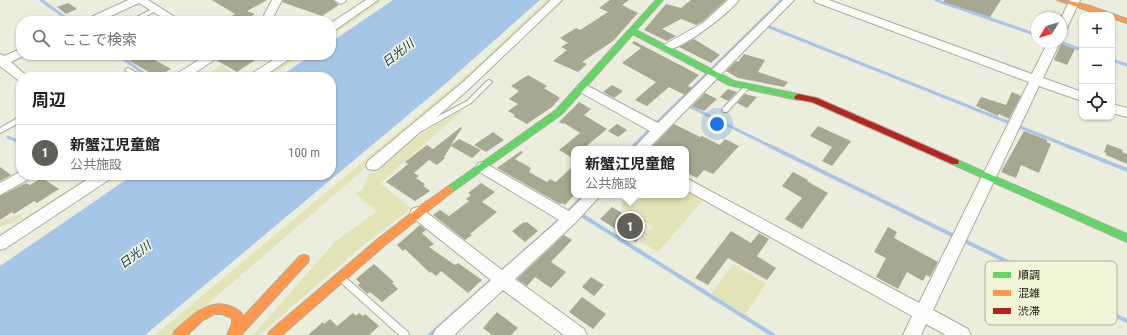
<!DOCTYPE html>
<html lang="ja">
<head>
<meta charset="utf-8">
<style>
  :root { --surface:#fff; --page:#f6f6f6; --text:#222; --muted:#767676; --line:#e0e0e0; --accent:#606154 }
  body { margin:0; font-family:"Roboto Condensed","Noto Sans JP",sans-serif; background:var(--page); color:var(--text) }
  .controls { position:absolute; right:12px; top:12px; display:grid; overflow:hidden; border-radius:8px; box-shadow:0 1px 3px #0004 }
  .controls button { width:36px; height:36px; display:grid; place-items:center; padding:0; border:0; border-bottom:1px solid var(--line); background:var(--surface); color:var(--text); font:20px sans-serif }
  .compass { position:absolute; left:1031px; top:12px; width:36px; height:36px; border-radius:50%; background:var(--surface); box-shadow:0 1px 3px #0004; rotate:232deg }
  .you { position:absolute; left:717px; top:124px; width:14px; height:14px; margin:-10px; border:3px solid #fff; border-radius:50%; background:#1a73e8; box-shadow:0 0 0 6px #1a73e833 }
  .badge { display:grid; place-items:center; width:26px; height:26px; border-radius:50%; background:var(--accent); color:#fff; font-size:13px; font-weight:700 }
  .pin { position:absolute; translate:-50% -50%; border:2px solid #fff; box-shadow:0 1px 4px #0006 }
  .popup { position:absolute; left:571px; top:146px; width:118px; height:52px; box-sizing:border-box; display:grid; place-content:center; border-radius:8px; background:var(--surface); filter:drop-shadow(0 1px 3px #0005); font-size:13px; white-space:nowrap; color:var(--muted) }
  .popup b { font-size:15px; color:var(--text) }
  .popup::after { content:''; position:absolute; left:50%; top:100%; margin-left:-8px; border:8px solid transparent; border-top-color:var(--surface) }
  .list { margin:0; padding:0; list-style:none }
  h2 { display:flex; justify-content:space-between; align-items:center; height:52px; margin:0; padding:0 16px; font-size:17px }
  h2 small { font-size:13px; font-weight:400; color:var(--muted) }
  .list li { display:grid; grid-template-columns:26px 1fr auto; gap:12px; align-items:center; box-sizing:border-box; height:56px; padding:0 16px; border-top:1px solid var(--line) }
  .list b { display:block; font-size:15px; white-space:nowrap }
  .list p { margin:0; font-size:13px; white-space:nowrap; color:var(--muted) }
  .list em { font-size:13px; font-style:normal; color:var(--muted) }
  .icon { flex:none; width:22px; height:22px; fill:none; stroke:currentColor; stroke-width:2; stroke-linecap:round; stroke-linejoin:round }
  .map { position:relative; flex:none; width:1127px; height:335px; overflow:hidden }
  .search { position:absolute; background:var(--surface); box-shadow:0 1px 3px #0004; left:16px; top:16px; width:320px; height:44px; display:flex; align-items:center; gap:10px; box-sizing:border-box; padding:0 14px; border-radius:16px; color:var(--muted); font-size:15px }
  .panel { position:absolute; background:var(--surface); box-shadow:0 1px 3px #0004; left:16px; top:72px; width:320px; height:108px; border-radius:16px }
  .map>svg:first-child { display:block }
</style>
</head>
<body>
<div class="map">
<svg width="1127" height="335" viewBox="0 0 1127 335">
  <rect width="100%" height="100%" fill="#eceedd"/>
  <path fill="#e2e4b8" d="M376,0h8l-53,36v-6z
    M546,0h8l-75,70 -283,244 -22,21h-19l320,-267z
    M293,55h9l-33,22h-10z
    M223,64l3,4 14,8 -37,1z
    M459,111h3l-82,72 31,25 -51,40 -101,87h-6l82,-93 42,-31 -22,-17 8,-6 6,-14 32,-28z
    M91,175h8l-71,46 -6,-2 -22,8v-5l2,-2 24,-7 -5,3 2,3z
    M686,187l20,10 -48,55 -19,-11 14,-15 -32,-19 2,-8 12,7 10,-11h41z
    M733,264l33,20 -21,31 -34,-21z"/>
  <path fill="#a6c6e8" d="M393,0h147l-96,85 -299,250h-145v-69l133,-91h198v-98h-52l33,-22h19v-13z
    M780,0h5l-151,149h-6z
    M582,195h7l-154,140h-8l133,-118z"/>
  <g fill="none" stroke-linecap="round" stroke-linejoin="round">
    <path stroke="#a6c6e8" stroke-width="3" d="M41,0l29,21
      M936,0l101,35
      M767,26l243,97
      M1060,42l22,8
      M118,55l31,22
      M1112,60l15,5
      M689,106l83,41
      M1020,127l50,20
      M8,137l13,6"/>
    <path stroke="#a6c6e8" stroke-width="4" d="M770,146l184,90
      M1067,146l60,24
      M583,216l190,119
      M965,241l162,80"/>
  </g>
  <path fill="#a7a892" d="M212,0h55l-20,11 8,3 -12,7h-21l13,-7z
    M283,0h50l6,5 -17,11 -40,-14z
    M610,0h19l-7,5 16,8 -25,28 -31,21 5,2 -9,8 -25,-11 14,-11 -6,-3 7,-4 -8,-5 16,-10 4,2 28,-18 -9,-4z
    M691,0h35l-24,22 -6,3 -15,-6 -19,10 14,7 -9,5 -23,-11 22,-26 15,4z
    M944,0h57l-11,17 -46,-15z
    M68,3l9,6 -11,5 -9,-7z
    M694,39l26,16 -9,8 -32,-16z
    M634,41l65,34 -11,11 4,2 -7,7 -16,-8 -22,19 -12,-6 21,-18 -34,-19 18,-14 1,-1 -9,-5z
    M1061,44l14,5 -8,16 -13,-5z
    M744,54l21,6 -7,12 30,10 -4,5 -46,-9 -12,-7 10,-10 2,1z
    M142,55h22l-9,5 16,9 -14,8 -27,-16z
    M222,55h41l-26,17 -21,-12z
    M528,75l19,11 -3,2 16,10 -8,9 -25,17 -14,-8 2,-1 -7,-4 10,-7 -9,-5 10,-8 -8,-5z
    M612,85l11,6 -9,7 -11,-6z
    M728,89l9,3 -9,9 -8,-4z
    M1012,92l9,4 -12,23 -10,-5 -1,2 -22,-10 5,-9 25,8z
    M705,93l12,6 -13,12 -12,-5z
    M745,94l12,3 -10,11 -10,-5z
    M579,102l12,7 -7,6 23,14 -24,20h-9v10l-15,-9 21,-17 -16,-10 -1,1 -4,-2z
    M617,124l10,6 -9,7 -10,-6z
    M674,124l26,13 2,-1 18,9 5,-6 14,7 -26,28 -9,-4 -7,8 -11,-6v-23h-36z
    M818,126l33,15 -19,25 -10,-5 10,-14 -22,-11z
    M461,127l1,1 -11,17 8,-6 22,11 -9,8 -21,-12 -7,11 1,1 -8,7 -8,-5 -15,13 5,3 -3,2 9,6 -2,2 7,5 -15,10 -29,-19 22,-18 -3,-2 22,-17 6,4z
    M1024,131l23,9v2l4,2 -12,29 -18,-8 -5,13 -15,-6z
    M493,132l11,8 -18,12 -12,-7z
    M1107,144l16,6 -1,2 5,2v10l-21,-9v-2l-2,-1z
    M521,151l2,1 -8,7 16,9 -2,4 18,10 3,-3 6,3 18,-17v30l-9,10 -3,-2 -2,1 -63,-36z
    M0,167l11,8 -11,6z
    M793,172l15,8 -1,1 21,12 -26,36 -17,-10 17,-21 -20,-12z
    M42,178l17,11 -22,14 -3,-2 -20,13 -2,-2 -12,8v-24l26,-13 4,2z
    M481,183l14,9 -13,10 15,10 -27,22 2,1 -7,5 -32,-25 7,-5 9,6 20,-15 -3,-2 5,-4 -3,-2z
    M612,207l28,17 -3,3 8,5 -9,10 -36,-23z
    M524,222l1,1 2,-1 11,9 -13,11 -13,-11z
    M420,225l6,5 -4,3 12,11 -5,3 26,18 3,-2 24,17 -14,13 -27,-22 -5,5 -5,-4 -1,1 -25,-24 -2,2 -6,-6z
    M888,227l9,5 -3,6 44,24 -8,15 -4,-2 -3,6 -16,-9 -9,17 -22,-12 10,-19 -12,-6z
    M731,231l20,12 8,-10 10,6 -12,17 19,12 -9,12 -39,-22 -20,27 -13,-7z
    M564,235l8,5 -21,22 15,10 -15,16 -16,-11 -8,9 -10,-7z
    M374,264l20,18 -2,1 6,6 -16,13 -12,-10 -3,2 -9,-9 2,-2 -4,-4z
    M591,277l13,8 -10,11 -12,-9z
    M582,297l24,17 -13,15 -24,-17z
    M497,312l21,16 -7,7h-19l-9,-7z
    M353,313l3,3 3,-3 4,3 2,-2 14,12 -10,9h-61l15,-13 1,2 6,-5 7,7z"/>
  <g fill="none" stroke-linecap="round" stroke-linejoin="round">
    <defs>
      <path id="lane" d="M156,7l3,2 -1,1 -22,11h-7z
        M128,68l15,8 1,1h-8l-10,-6 -1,-1 1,-1z
        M489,80l2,1 1,1 -21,21 -49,28h-4l-1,-2 1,-2 49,-26 20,-20z
        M747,85l2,1 1,1 -1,1 -22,24h-4l-1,-2 1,-2 22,-22z
        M19,117h2v5l-21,11v-5z
        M341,275l3,1 64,56 1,3h-10l-61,-55 -1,-2 1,-2z"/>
      <path id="street" d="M128,0h20l33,21h-13l-29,-18 -39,18h-14l1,-2z
        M272,0h10l-11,21h-10z
        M334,0h12v1l-5,3z
        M366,0h12l-43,30 -4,1v-8z
        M551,0h11l-91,87 -93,82 -5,1 -5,-1 -2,-4 2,-4 95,-79z
        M728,0h11c-10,13 -61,54 -77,50l-2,-2 2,-2 41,-23z
        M783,0h11l-146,149h-15l17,-18 -72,-40 -2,-3 2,-3h8l72,38z
        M814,0h15l203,74 16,-32h12l-17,36 39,14v9l-43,-15 -106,224 35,19 3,6h-25l-20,-11 -5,11h-18l9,-19 -226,-126v-12l233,125 110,-221 -214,-80z
        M1070,0h10l-13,28 -6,3v-13z
        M21,49v6h4l-14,7 17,15h-7v4l-3,-1 -18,-14v-12l4,2z
        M207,55h14l-32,22h-15l2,-3z
        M281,55h14l-32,22h-14l2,-3z
        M1112,104l15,4v9l-15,-4z
        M483,162l86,49 16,-16h16l-26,28 -60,56 69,50 3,6h-23l-61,-45 -49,45h-21l3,-6 55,-49 -79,-63 -2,-4 2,-4 5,-2 5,2 80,61 57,-50 -81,-49 -2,-4 2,-4z
        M21,171v4h10l-2,4 -29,16v-12z
        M94,175h18l-2,4 -104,69 -6,2v-14z"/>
      <path id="fast" d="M656,0h7l-27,30 98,51 64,13 4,3 -1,2 -3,1 -69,-15 -96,-51 -71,80 -110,78h-6l-2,-2 2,-2 110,-78z
        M955,159l172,75v8l-175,-78 -1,-2 1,-2z"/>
      <path id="slow" d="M1057,0c22,0 49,12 70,19v4l-15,-5v-3h-11z
        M449,186l3,2 2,2 -2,2 -67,53 -103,90h-14l2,-4 108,-92 45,-35z
        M304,255l4,1 1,3 -1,3 -67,73h-14l5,-11v-6l-10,-4h-8l-11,6 -16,15h-14l2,-4c15,-14 35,-34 57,-24 5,2 10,5 11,10l57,-61z"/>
      <path id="jam" d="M798,94l19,4 141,62 1,2 -1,2h-6l-140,-62 -17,-3 -1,-2z"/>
    </defs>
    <use href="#lane" stroke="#abab9f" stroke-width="2"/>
    <use href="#street" stroke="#abab9f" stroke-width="2"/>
    <use href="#fast" stroke="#abab9f" stroke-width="2"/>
    <use href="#slow" stroke="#abab9f" stroke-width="2"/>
    <use href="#jam" stroke="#abab9f" stroke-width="2"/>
    <use href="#lane" fill="#fcfcfa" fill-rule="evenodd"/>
    <use href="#street" fill="#fcfcfa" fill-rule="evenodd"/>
    <use href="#fast" fill="#63d668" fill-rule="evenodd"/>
    <use href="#slow" fill="#ff974d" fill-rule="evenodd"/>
    <use href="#jam" fill="#b3261e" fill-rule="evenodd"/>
  </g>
  <g text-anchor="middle" stroke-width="3.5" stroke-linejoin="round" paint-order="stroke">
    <g font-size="12" font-style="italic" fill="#063567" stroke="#f2f4d7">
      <text transform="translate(398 53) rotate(-38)" y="4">日光川</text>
      <text transform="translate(135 255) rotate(-37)" y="4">日光川</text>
    </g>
  </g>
  <rect x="985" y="261" width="132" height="64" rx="6" fill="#f2f4d7" stroke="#b0b19a" stroke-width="1"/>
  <rect x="993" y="272" width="18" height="6" fill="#63d668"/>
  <rect x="993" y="290" width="18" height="6" fill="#ff974d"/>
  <rect x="993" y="308" width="18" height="6" fill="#b3261e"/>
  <g font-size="11" fill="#15150b">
    <text x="1018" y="279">順調</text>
    <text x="1018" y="297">混雑</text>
    <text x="1018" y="315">渋滞</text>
  </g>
</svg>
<div class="controls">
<button>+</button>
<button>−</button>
<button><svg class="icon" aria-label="locate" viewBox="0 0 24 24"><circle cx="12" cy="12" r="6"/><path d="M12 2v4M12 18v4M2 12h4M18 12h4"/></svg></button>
</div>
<svg class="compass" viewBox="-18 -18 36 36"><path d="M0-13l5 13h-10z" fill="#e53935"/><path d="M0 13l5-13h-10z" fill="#767676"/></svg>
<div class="you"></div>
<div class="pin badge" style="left:630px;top:226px">1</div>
<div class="popup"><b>新蟹江児童館</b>公共施設</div>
<div class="search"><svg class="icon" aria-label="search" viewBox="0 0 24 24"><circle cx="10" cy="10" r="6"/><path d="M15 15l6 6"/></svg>ここで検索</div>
<section class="panel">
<h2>周辺<small></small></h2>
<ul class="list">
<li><span class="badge">1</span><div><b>新蟹江児童館</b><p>公共施設</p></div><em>100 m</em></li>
</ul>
</section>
</div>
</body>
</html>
